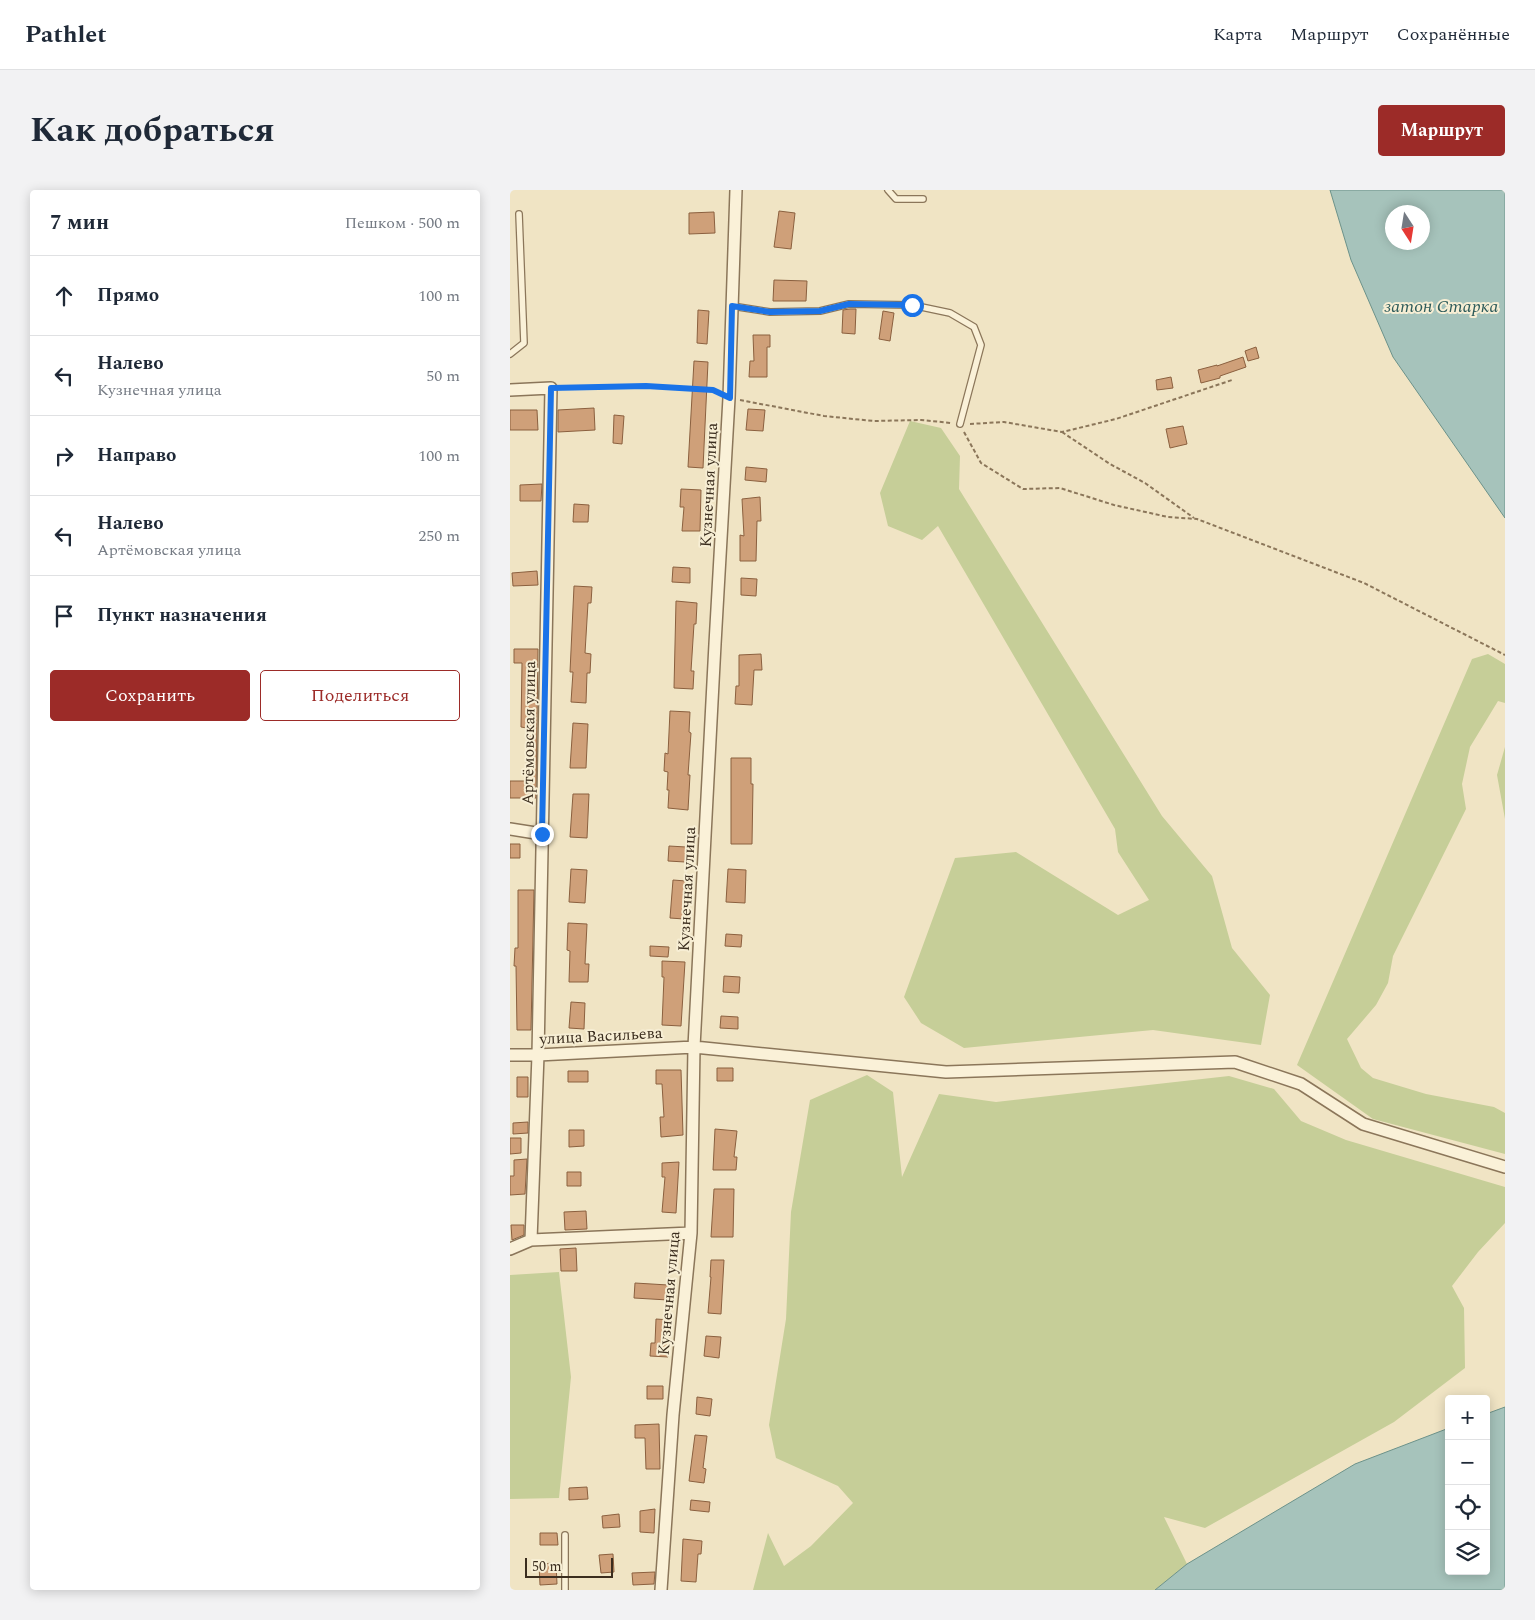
<!DOCTYPE html>
<html lang="ru">
<head>
<meta charset="utf-8">
<style>
  :root { --surface:#fff; --page:#f2f2f3; --text:#1f2937; --muted:#747a83; --line:#e0e1e3; --accent:#9c2b28 }
  body { margin:0; font-family:Spectral,serif; background:var(--page); color:var(--text) }
  .controls { position:absolute; right:15px; bottom:15px; display:grid; overflow:hidden; border-radius:5px; box-shadow:0 2px 12px #0003 }
  .controls button { width:45px; height:45px; display:grid; place-items:center; padding:0; border:0; border-bottom:1px solid var(--line); background:var(--surface); color:var(--text); font:25px sans-serif }
  .compass { position:absolute; left:875px; top:15px; width:45px; height:45px; border-radius:50%; background:var(--surface); box-shadow:0 2px 12px #0003; rotate:168deg }
  .scale { position:absolute; left:15px; bottom:12px; width:88px; box-sizing:border-box; padding-left:5px; border:2px solid #3b2d1e; border-top:0; font-size:14px; line-height:18px; white-space:nowrap; color:#3b2d1e; -webkit-text-stroke:4px #f7eed4; paint-order:stroke }
  .stop { position:absolute; width:15px; height:15px; margin:-11px; border:4px solid #1a73e8; border-radius:50%; background:#fff }
  .stop.end { background:#1a73e8; border-color:#fff; box-shadow:0 1px 5px #0008 }
  .list { margin:0; padding:0; list-style:none }
  h2 { display:flex; justify-content:space-between; align-items:center; height:65px; margin:0; padding:0 20px; font-size:21px }
  h2 small { font-size:16px; font-weight:400; color:var(--muted) }
  .list li { display:grid; grid-template-columns:32px 1fr auto; gap:15px; align-items:center; box-sizing:border-box; height:80px; padding:0 20px; border-top:1px solid var(--line) }
  .list b { display:block; font-size:19px; white-space:nowrap }
  .list p { margin:0; font-size:16px; white-space:nowrap; color:var(--muted) }
  .list em { font-size:16px; font-style:normal; color:var(--muted) }
  .actions { display:flex; gap:10px; padding:15px 20px }
  .actions a { flex:1; padding:11px 0; border:1px solid var(--accent); border-radius:5px; text-align:center; font-size:18px; color:var(--accent) }
  .actions .main { background:var(--accent); color:#fff }
  .icon { flex:none; width:28px; height:28px; fill:none; stroke:currentColor; stroke-width:2; stroke-linecap:round; stroke-linejoin:round }
  .map { position:relative; flex:none; width:995px; height:1400px; overflow:hidden; border-radius:5px }
  header { display:flex; align-items:center; gap:30px; box-sizing:border-box; height:70px; padding:0 25px; background:var(--surface); border-bottom:1px solid var(--line) }
  header strong { font-size:24px }
  nav { display:flex; gap:28px; margin-inline-start:auto; font-size:18px }
  .intro { display:flex; align-items:center; justify-content:space-between; box-sizing:border-box; height:120px; padding:0 30px }
  h1 { margin:0; font-size:35px }
  .button { padding:12px 22px; border-radius:5px; background:var(--accent); color:#fff; font-size:18px; font-weight:700 }
  main { display:flex; gap:30px; padding:0 30px }
  aside { flex:1; background:var(--surface); border-radius:5px; box-shadow:0 2px 12px #0003 }
  .map>svg:first-child { display:block }
</style>
</head>
<body>
<header>
<strong>Pathlet</strong>
<nav><a>Карта</a><a>Маршрут</a><a>Сохранённые</a></nav>
</header>
<div class="intro"><h1>Как добраться</h1><a class="button">Маршрут</a></div>
<main>
<aside>
<h2>7 мин<small>Пешком · 500 m</small></h2>
<ul class="list">
<li><svg class="icon" aria-label="ahead" viewBox="0 0 24 24"><path d="M12 20V5M6 11l6-6 6 6"/></svg><div><b>Прямо</b></div><em>100 m</em></li>
<li><svg class="icon" aria-label="left" viewBox="0 0 24 24"><path d="M17 20v-9H6M10 6l-5 5 5 5"/></svg><div><b>Налево</b><p>Кузнечная улица</p></div><em>50 m</em></li>
<li><svg class="icon" aria-label="right" viewBox="0 0 24 24"><path d="M7 20v-9h11M14 6l5 5-5 5"/></svg><div><b>Направо</b></div><em>100 m</em></li>
<li><svg class="icon" aria-label="left" viewBox="0 0 24 24"><path d="M17 20v-9H6M10 6l-5 5 5 5"/></svg><div><b>Налево</b><p>Артёмовская улица</p></div><em>250 m</em></li>
<li><svg class="icon" aria-label="arrive" viewBox="0 0 24 24"><path d="M6 21V4h12l-3 4 3 4H6"/></svg><div><b>Пункт назначения</b></div></li>
</ul>
<div class="actions"><a class="main">Сохранить</a><a>Поделиться</a></div>
</aside>
<div class="map">
<svg width="995" height="1400" viewBox="0 0 995 1400">
  <rect width="100%" height="100%" fill="#f0e4c4"/>
  <path fill="#c6ce98" d="M400,231l31,7 19,28 -1,33 203,327 50,60 20,72 38,47 -9,50 -108,-15 -189,18 -43,-25 -17,-26 51,-139 61,-6 102,63 31,-15 -31,-48 -3,-23 -177,-303 -16,14 -34,-14 -8,-33z
    M978,464l17,10v39l-7,-2 -28,46 -8,37 4,25 -73,147 -5,27 -12,22 -29,34 14,29 12,10 53,16 68,13 11,6v41l-132,-35 -76,-54 175,-406z
    M995,557v72l-8,-44z
    M357,885l26,17 9,85 37,-83 57,8 233,-26 45,13 27,32 45,19 159,47v36l-27,29 -26,34 12,22 1,60 -71,54 -189,106 -41,-11 23,47 -32,26h-402l15,-57 16,33 27,-20 42,-43 -15,-17 -62,-28 -7,-33 17,-106 5,-107 19,-112z
    M49,1082l12,105 -12,121 -49,1v-224z"/>
  <path fill="#a6c3bb" stroke="#6c928a" fill-rule="evenodd" d="M820,0h175v328l-112,-161 -42,-97zM882,22h30v30h-30z
    M995,1217v183h-350l32,-26 168,-100 94,-36v143h37v-157z"/>
  <path fill="#cfa079" stroke="#8b603f" d="M269,21l16,2 -4,36 -17,-2z
    M204,22l1,21 -26,1v-21z
    M264,90l33,1 -1,20h-33z
    M340,119h6l-1,25 -13,-1 1,-23z
    M188,120l11,1 -2,33 -10,-1z
    M373,121l11,2 -4,28 -11,-2z
    M243,145h17v12h-3v30h-18l1,-16h4z
    M746,157l3,11 -11,3 -3,-10z
    M733,167l3,10 -26,9v2l-19,5 -3,-13 19,-5v1z
    M184,171l14,1 -5,106 -15,-1z
    M661,187l2,11 -16,2 -1,-10z
    M84,218l1,22 -37,2v-22z
    M238,219l17,1 -2,21 -17,-1z
    M0,220h27l1,20h-28z
    M104,225l10,1 -2,28 -9,-1z
    M673,236l4,18 -17,4 -4,-19z
    M236,277l21,2 -1,13 -21,-2z
    M32,294l-1,17h-21v-16z
    M171,299l20,1 -1,41h-18l2,-24h-4z
    M250,307l1,24h-4l-1,40h-16v-26l4,1 -2,-37z
    M64,314l15,1 -1,17h-15z
    M163,377l17,1v15l-18,-1z
    M27,381l1,14 -25,1 -1,-13z
    M231,388l16,1 -1,17 -15,-1z
    M64,396l18,1 -1,16h-3l-3,50 6,1 -1,19h-3l-1,30 -15,-1 2,-30h-3z
    M166,411l21,2 -1,21h-2l-3,47h3l-1,18 -19,-1z
    M4,459h24l-2,149h-26v-17h16l1,-53 -6,-1 1,-64h-8z
    M251,464l1,16h-8l-2,35 -17,-1 1,-18h3v-31z
    M160,521l20,1 -1,20 2,1 -3,42h2l-2,35 -20,-2 1,-18h-2l1,-18 -4,-1 1,-18 3,1z
    M63,533l15,1 -2,44h-16z
    M221,568h20v26h2l-1,60h-21z
    M63,604h16l-2,44 -17,-1z
    M0,654h10v14h-10z
    M159,656l17,1 -1,15 -17,-1z
    M61,679l16,1 -2,33 -16,-1z
    M218,679l18,1 -1,33 -19,-1z
    M163,690l13,1 -2,38 -14,-1z
    M8,700h16l-3,140h-14l-1,-64h-2l1,-18h3z
    M58,733l19,1 -2,40h4l-1,18h-19l1,-31 -3,-1z
    M216,744l16,1 -1,12 -16,-1z
    M140,756l19,1 -1,10 -18,-1z
    M152,771l23,1 -4,64 -19,-1 2,-48h-2z
    M214,786l16,1 -1,16 -16,-1z
    M61,812l14,1 -1,26 -15,-1z
    M211,826l17,1v12l-18,-1z
    M207,878h16v13h-16z
    M146,880h25l2,65 -22,2 -1,-20h4l-2,-33h-6z
    M58,881h20v11h-20z
    M7,887h11v20h-11z
    M18,932v11l-15,1v-11z
    M205,939l22,2 -3,26h3l-1,13h-23z
    M59,940h15v16l-15,1z
    M0,948h11v15l-11,1z
    M17,969l-2,35 -15,1v-19h4v-16z
    M169,972l-3,51 -14,-1 3,-35h-3v-14z
    M57,982h14v14h-14z
    M204,999h20l-1,48h-22z
    M76,1021l1,18 -22,1 -1,-18z
    M1,1035h13v10l-12,5z
    M66,1058l1,23h-16l-1,-22z
    M201,1070h13l-3,54 -13,-1 3,-36h-1z
    M125,1093l33,2v15l-34,-2z
    M146,1129l14,1 -2,37 -18,-1 1,-13h4z
    M196,1146l15,1 -2,21 -15,-2z
    M137,1196h16v13h-16z
    M187,1207l15,2 -2,17 -14,-2z
    M149,1234l1,45h-14l-1,-31h-10v-13z
    M185,1245l12,1 -4,32 3,1 -2,14 -15,-2z
    M77,1297l1,12 -19,1v-12z
    M181,1310l19,2 -1,10 -19,-2z
    M145,1319l-1,24 -14,-1v-21z
    M109,1324l1,13 -17,1 -1,-12z
    M30,1343h17l1,12h-18z
    M173,1349l19,2 -1,13h-3l-2,28 -15,-1z
    M103,1364l1,18 -13,1 -2,-18z
    M46,1373l1,21 -17,1 -1,-21z
    M145,1382l-1,12 -21,1 -1,-12z"/>
  <g fill="none" stroke-linecap="round" stroke-linejoin="round">
    <defs>
      <path id="lane" d="M378,0l8,9h27
        M222,116l38,6 50,-1 29,-7 63,1 38,8 24,14 7,18 -21,79
        M0,164l14,-11 -5,-129
        M55,1400v-55"/>
      <path id="street" d="M0,200l41,-2 -13,667 -7,185
        M0,639l32,5
        M0,865h28l156,-8 252,25 289,-10 66,22 62,40 142,43
        M0,1059l21,-9 160,-7
        M151,1400l12,-175 18,-182 3,-186 21,-403 14,-246 7,-208"/>
    </defs>
    <use href="#lane" stroke="#8b765a" stroke-width="8"/>
    <use href="#street" stroke="#8b765a" stroke-width="14"/>
    <path stroke="#8b765a" stroke-width="2" stroke-dasharray="4 2.5" stroke-linecap="butt" d="M52,198l85,-2 66,4 4,3
      M230,210l84,16 50,5 47,-1 30,3
      M460,234l34,-2 58,10 54,-13 116,-39
      M454,242l17,31 42,26 37,-1 54,17 54,12 29,2 167,64 141,72
      M552,242l48,32 35,19 49,35"/>
    <use href="#lane" stroke="#faf1d8" stroke-width="5.5"/>
    <use href="#street" stroke="#faf1d8" stroke-width="11"/>
  </g>
  <g fill="none" stroke-linecap="round" stroke-linejoin="round">
    <path stroke="#1a73e8" stroke-width="6" d="M32,644l9,-446 95,-2 67,4 17,8 2,-92 38,6 50,-1 29,-7 63,1"/>
  </g>
  <g text-anchor="middle" stroke-width="4" stroke-linejoin="round" paint-order="stroke">
    <g font-size="16" fill="#3b2d1e" stroke="#f7eed4">
      <text transform="translate(198 295) rotate(-87)" y="6">Кузнечная улица</text>
      <text transform="translate(18 543) rotate(-89)" y="6">Артёмовская улица</text>
      <text transform="translate(176 699) rotate(-87)" y="6">Кузнечная улица</text>
      <text transform="translate(91 845) rotate(-3)" y="6">улица Васильева</text>
      <text transform="translate(158 1103) rotate(-85)" y="6">Кузнечная улица</text>
    </g>
    <g font-size="18" font-style="italic" fill="#2d5b5a" stroke="#f7eed4">
      <text x="931" y="122">затон Старка</text>
    </g>
  </g>
</svg>
<div class="controls">
<button>+</button>
<button>−</button>
<button><svg class="icon" aria-label="locate" viewBox="0 0 24 24"><circle cx="12" cy="12" r="6"/><path d="M12 2v4M12 18v4M2 12h4M18 12h4"/></svg></button>
<button><svg class="icon" aria-label="layers" viewBox="0 0 24 24"><path d="M12 4l9 5-9 5-9-5zM3 14l9 5 9-5"/></svg></button>
</div>
<svg class="compass" viewBox="-18 -18 36 36"><path d="M0-13l5 13h-10z" fill="#e53935"/><path d="M0 13l5-13h-10z" fill="#747a83"/></svg>
<div class="scale">50 m</div>
<div class="stop" style="left:402px;top:115px"></div>
<div class="stop end" style="left:32px;top:644px"></div>
</div>
</main>
</body>
</html>
